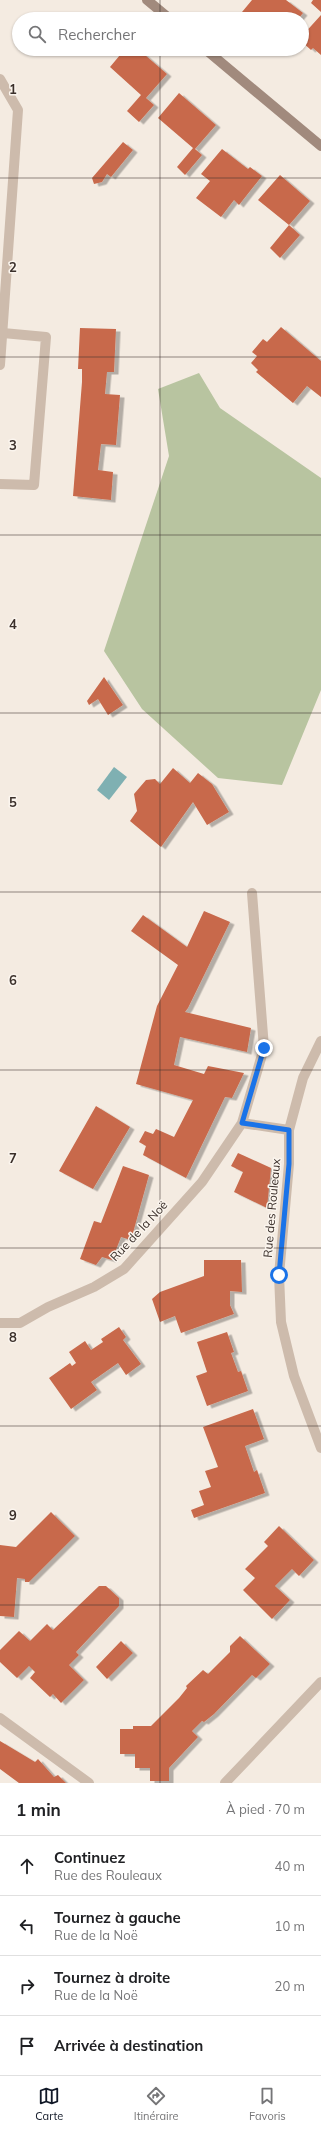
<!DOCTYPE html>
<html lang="fr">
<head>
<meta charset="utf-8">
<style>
  :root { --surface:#fff; --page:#f2f2f2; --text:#202124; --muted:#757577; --line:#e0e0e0; --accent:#111827 }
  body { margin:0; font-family:Mulish,sans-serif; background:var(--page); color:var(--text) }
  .stop { position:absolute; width:12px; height:12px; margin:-9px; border:3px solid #1a73e8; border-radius:50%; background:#fff }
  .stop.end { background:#1a73e8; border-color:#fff; box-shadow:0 1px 4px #0008 }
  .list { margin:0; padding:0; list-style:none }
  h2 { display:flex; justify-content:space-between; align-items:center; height:52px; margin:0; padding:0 16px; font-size:17px }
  h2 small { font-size:13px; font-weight:400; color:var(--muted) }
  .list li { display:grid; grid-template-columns:26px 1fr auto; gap:12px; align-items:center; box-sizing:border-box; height:60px; padding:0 16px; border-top:1px solid var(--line) }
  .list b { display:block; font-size:15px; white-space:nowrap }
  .list p { margin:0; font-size:13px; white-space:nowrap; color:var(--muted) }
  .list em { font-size:13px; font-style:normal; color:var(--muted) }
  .icon { flex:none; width:22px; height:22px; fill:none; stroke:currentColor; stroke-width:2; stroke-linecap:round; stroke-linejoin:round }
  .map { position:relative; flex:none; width:321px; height:1783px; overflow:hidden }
  .search { position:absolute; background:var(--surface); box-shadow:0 1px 3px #0004; left:12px; right:12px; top:12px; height:44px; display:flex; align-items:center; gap:10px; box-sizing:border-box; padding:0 14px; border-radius:22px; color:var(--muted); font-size:15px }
  .sheet { height:292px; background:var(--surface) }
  nav { display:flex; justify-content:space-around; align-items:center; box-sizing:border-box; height:56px; border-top:1px solid var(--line); background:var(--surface); font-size:11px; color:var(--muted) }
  nav a { display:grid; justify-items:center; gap:2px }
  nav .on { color:var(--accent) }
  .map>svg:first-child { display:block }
</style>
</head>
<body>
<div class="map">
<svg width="321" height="1783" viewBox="0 0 321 1783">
  <defs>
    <filter id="shadow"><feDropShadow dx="4.5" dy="2.5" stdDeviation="0" flood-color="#0004"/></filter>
  </defs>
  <rect width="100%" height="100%" fill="#f4ebe1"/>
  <path fill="#b8c4a0" d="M199,373l21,35 101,70v212l-39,95 -64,-7 -76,-69 -38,-58 65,-195 -11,-67z"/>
  <path fill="#7fb0b2" d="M114,767l13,10 -18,23 -12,-10z"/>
  <path fill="#c8694b" filter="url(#shadow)" d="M252,0h34l17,13 -5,6h-39l-4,-3 -3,3 -10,-7z
    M313,0h8v12l-10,-9z
    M321,15v40l-8,-7 -2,2 -9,-8v-6z
    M125,49h13l29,25 -21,24 8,7 -15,17 -12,-11 14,-16 -31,-28z
    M179,93l37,32 -21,24 7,6 -17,20 -8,-8 16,-19 -35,-30z
    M123,142l10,8 -22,27 -4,-3 -5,8 -8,2 -2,-6z
    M222,149l26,20 2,-2 12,9 -23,29 -5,-5 -13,17 -25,-19 14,-17 -9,-7z
    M280,175l30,26 -21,24 -31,-25z
    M289,225l11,10 -20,23 -10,-10z
    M281,327l40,34v36l-14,-11 -14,17 -37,-31 2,-2 -7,-7 6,-7 -5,-4 11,-13 4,3z
    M80,328l36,1 -2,43h-7l-2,22 15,1 -4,50 -15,-1 -3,26 15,2 -2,28 -38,-4 9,-114v-13h-4z
    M104,677l19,28 -15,10 -10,-16 -9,6 -2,-4z
    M173,768l17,15 8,-10 14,11 17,28 -22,13 -14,-23 -32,45 -31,-26 7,-10 -3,-17 12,-14 9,-1 5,5z
    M204,911l26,11 -42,86 -3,4 66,16 -4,24 -67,-15 -6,28 30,9 4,-8 36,7 -12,25 -7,-1 -39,81 -43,-23 3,-9 -7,-4 6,-11 8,3 3,-5 18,8 19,-37 -57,-16 21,-78 21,-41 -47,-34 12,-16 44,32z
    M96,1106l34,21 -37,62 -34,-18z
    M238,1153l33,15 -4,40 -33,-16 9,-20 -12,-6z
    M123,1166l26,9 -18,65 -10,-3 -9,23 -10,-3 -6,8 -16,-6 14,-38 7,2z
    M204,1260h37l1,32 -12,-1v14l4,9 -53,19 -6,-17 -15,6 -8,-23 8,-7 44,-16z
    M119,1327l7,10 -3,3 18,24 -15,11 -8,-12 -27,19 6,8 -26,19 -22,-31 21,-15 2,3 4,-3 -7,-11 16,-11 6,9 12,-8 -2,-3z
    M227,1332l7,20 -3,1 7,19 3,-1 7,20 -41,15 -11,-30 11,-4 -10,-30z
    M253,1409l11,30 -19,7 9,26 3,-2 8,23 -71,25 -3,-8 13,-5 -5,-14 12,-4 -6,-16 13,-4 -15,-40z
    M51,1512l24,24 -46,46h-4v-3l-8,-1 -3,39 -14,-1v-71l16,2z
    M279,1526l35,34 -15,16 -7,-7 -17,17 15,14 -18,19 -29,-29 12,-12 -10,-9 23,-23 -4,-4z
    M99,1586h7l13,12v8l-43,46 3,3 -10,10 15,15 -23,23 -8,-9 -3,3 -20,-19 5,-6 -6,-6 -12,12 -17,-16v-12l19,-19 11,10 17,-17 6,6z
    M240,1636l30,28 -14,14 -4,-3 -38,39 -10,8 -2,-1 -10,10 6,6 -29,31v13h-19v-13h-15v-14h-15v-25h13v-3h18l28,-28 8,-10 -1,-2 17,-16 5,4 22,-22v-6z
    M121,1641l12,12 -26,26 -11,-12z
    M0,1741l35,21 3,-3 16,18 4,-2 8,8h-47l-19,-14z"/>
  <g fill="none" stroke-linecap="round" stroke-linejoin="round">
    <path stroke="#cdbbac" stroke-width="10" d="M0,484l34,1 12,-148 -43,-4"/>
    <path stroke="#cdbbac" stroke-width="10" d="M0,79l18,31 -18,255
      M321,1041l-18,37 -14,52v34l-10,111 2,47 13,54 27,72
      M242,1123l22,-75 -12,-155
      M0,1323h20l28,-16 46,-20 30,-18 78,-87 40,-59 47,7
      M0,1718l89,65
      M225,1783l96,-101"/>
    <path stroke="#a18a7d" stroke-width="10" d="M147,0l23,19
      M205,49l116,97"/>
  </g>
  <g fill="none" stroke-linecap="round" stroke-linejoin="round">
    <path stroke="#1a73e8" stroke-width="5" d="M264,1048l-22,75 47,7v34l-10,111"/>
  </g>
  <path fill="none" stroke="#3b302b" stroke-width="1" stroke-opacity="0.55" d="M160,0v19M160,49v1734M0,178h321M0,357h321M0,535h321M0,713h321M0,892h321M0,1070h321M0,1248h321M0,1426h321M0,1605h321"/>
  <g text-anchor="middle" stroke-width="3" stroke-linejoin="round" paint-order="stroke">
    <g font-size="12" fill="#3b302b" stroke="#fbf5ee">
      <text transform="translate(272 1208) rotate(-85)" y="4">Rue des Rouleaux</text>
      <text transform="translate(139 1231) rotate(-47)" y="4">Rue de la Noë</text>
    </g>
  </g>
  <g font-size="13" text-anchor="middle" font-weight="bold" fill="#3b302b" stroke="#fbf5ee" stroke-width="3" stroke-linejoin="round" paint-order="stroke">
    <text x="13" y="94">1</text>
    <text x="13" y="272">2</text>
    <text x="13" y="450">3</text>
    <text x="13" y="629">4</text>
    <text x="13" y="807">5</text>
    <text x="13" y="985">6</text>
    <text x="13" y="1163">7</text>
    <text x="13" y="1342">8</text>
    <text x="13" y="1520">9</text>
  </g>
</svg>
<div class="stop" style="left:279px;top:1275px"></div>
<div class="stop end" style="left:264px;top:1048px"></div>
<div class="search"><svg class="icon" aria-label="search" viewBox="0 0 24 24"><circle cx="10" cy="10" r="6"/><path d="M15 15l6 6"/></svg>Rechercher</div>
</div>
<section class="sheet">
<h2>1 min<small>À pied · 70 m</small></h2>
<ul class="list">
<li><svg class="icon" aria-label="ahead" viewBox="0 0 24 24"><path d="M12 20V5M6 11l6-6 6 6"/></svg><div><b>Continuez</b><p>Rue des Rouleaux</p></div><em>40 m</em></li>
<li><svg class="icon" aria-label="left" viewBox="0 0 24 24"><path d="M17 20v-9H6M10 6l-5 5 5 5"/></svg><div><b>Tournez à gauche</b><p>Rue de la Noë</p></div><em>10 m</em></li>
<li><svg class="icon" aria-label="right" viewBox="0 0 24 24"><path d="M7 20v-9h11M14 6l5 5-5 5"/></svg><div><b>Tournez à droite</b><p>Rue de la Noë</p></div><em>20 m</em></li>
<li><svg class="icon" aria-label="arrive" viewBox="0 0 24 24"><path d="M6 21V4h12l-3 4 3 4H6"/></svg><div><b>Arrivée à destination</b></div></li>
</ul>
</section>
<nav>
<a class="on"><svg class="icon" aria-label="map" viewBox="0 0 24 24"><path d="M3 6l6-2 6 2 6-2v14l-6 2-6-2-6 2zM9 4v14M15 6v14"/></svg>Carte</a>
<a><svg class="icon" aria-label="directions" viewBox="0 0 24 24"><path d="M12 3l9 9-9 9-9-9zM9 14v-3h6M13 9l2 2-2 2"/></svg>Itinéraire</a>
<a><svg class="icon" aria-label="saved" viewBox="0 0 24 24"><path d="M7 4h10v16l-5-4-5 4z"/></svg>Favoris</a>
</nav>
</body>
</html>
